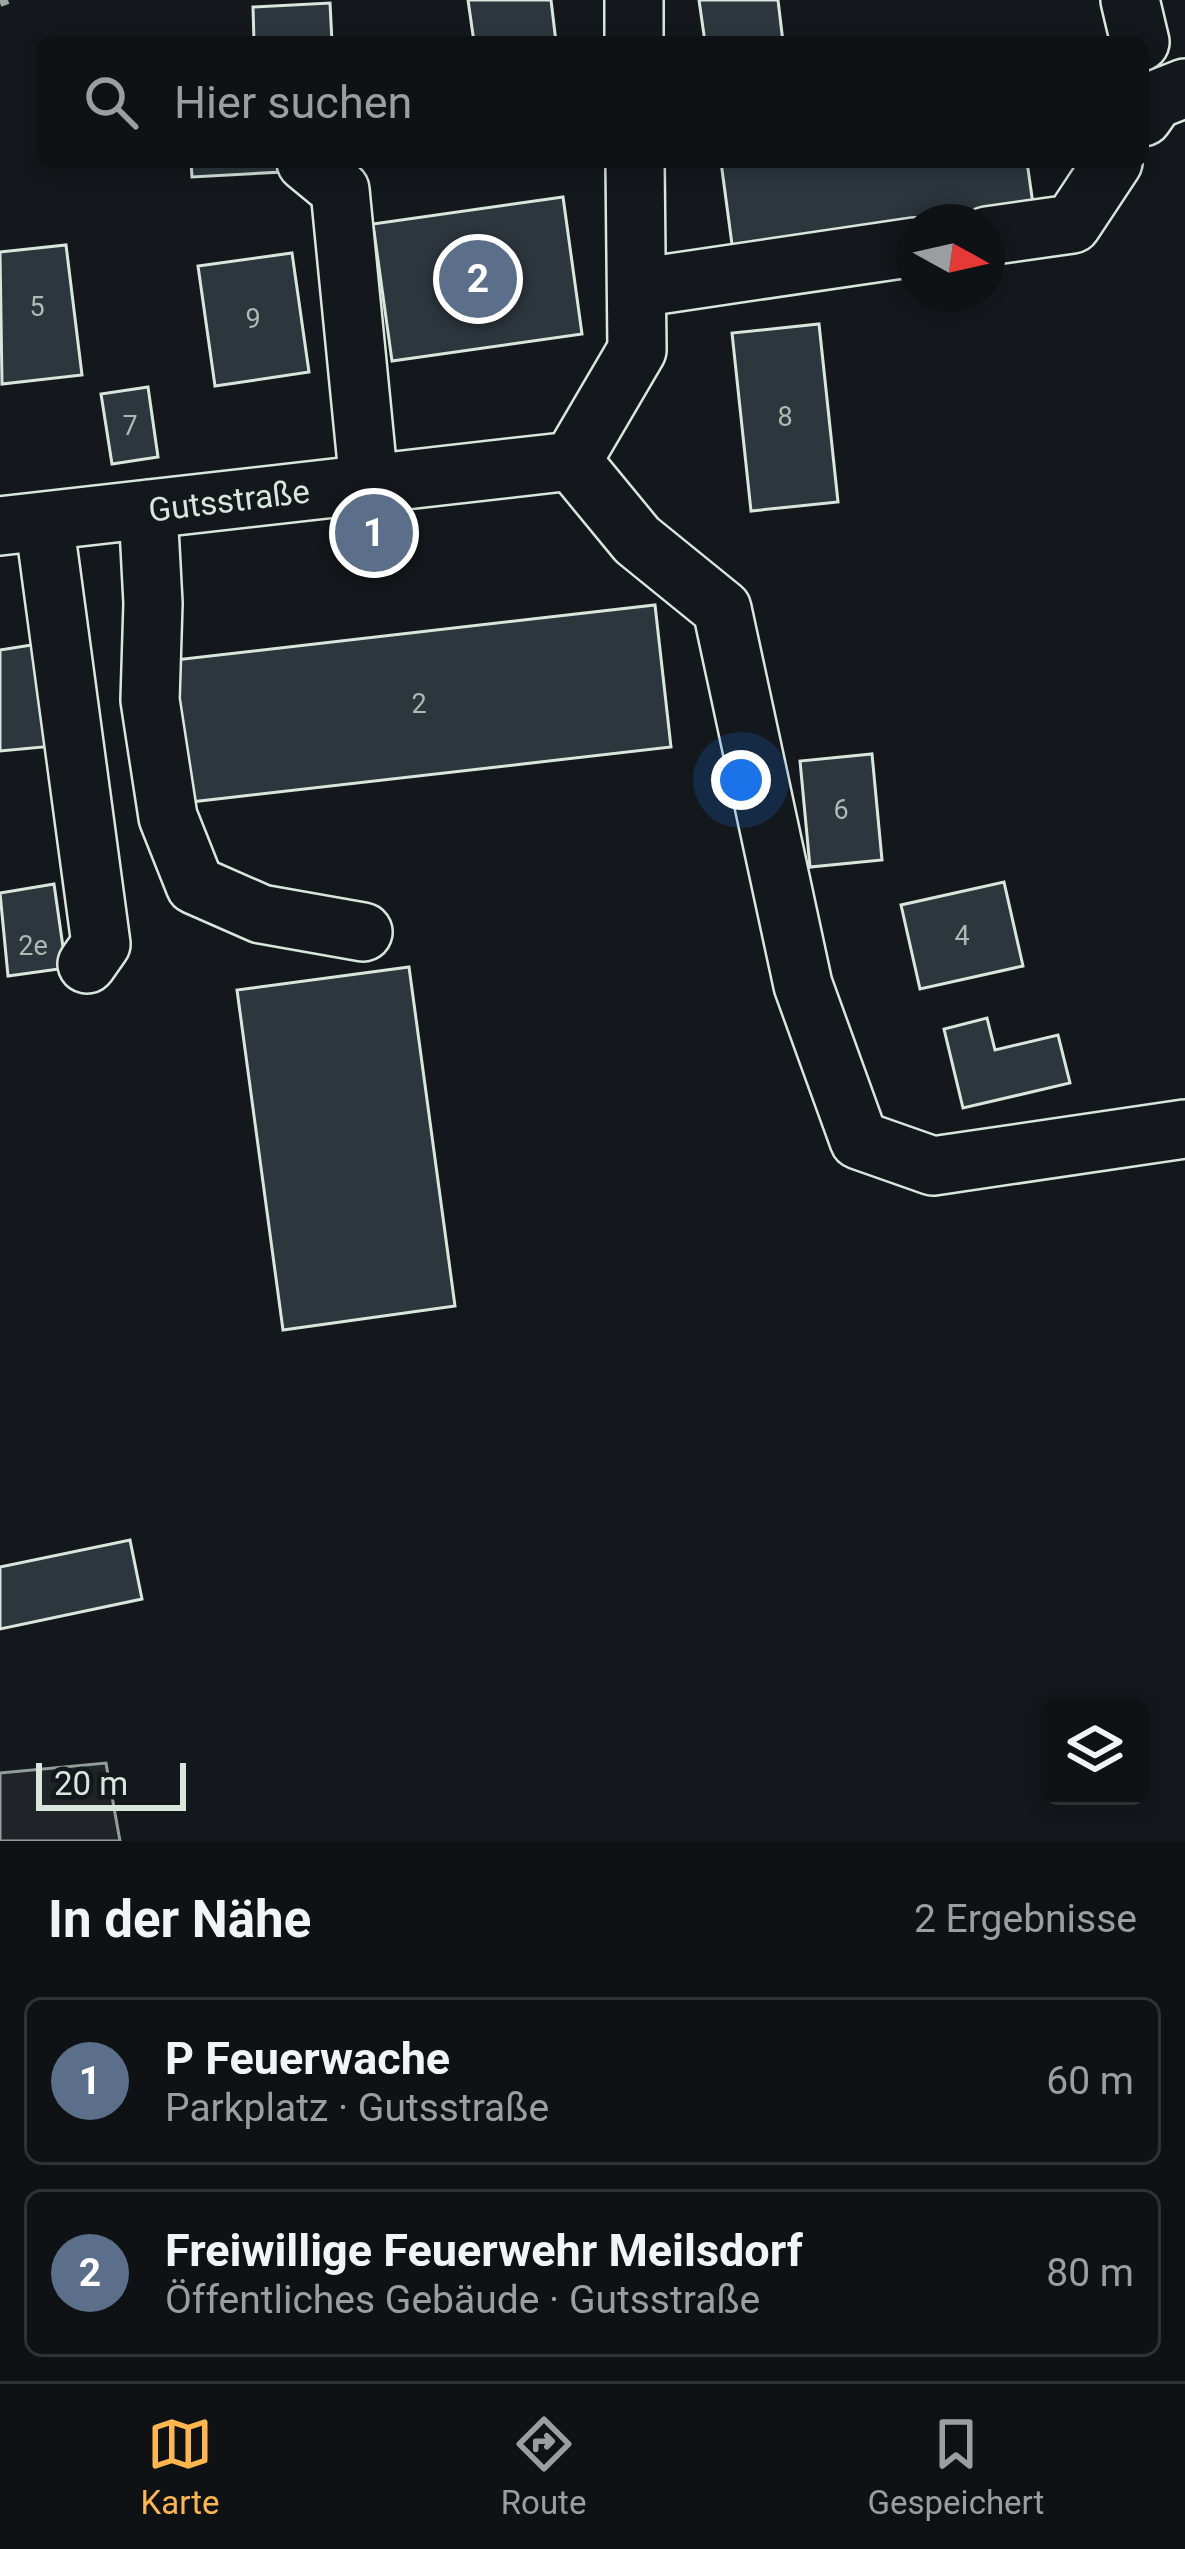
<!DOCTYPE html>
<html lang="de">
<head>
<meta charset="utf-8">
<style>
  :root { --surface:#0f1215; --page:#1d2022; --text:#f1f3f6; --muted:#9b9ea0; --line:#2f3234; --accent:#ffb74d }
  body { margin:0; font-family:Roboto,sans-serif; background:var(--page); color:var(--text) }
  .controls { position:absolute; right:36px; bottom:36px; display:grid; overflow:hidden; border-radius:18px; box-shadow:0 6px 18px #0003 }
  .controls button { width:108px; height:108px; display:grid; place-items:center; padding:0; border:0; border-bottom:3px solid var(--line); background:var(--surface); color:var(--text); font:60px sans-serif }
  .compass { position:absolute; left:897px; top:204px; width:108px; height:108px; border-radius:50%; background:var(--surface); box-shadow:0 6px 18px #0003; rotate:98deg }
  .scale { position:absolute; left:36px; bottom:30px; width:150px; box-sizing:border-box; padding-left:12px; border:6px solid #d8e6dc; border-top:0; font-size:33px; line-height:42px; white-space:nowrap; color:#d8e6dc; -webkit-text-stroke:9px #14181c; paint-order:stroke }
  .you { position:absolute; left:741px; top:780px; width:42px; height:42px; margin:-30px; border:9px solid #fff; border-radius:50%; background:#1a73e8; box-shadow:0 0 0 18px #1a73e833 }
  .badge { display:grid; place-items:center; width:78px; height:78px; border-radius:50%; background:var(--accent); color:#fff; font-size:39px; font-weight:700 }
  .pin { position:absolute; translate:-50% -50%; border:6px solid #fff; box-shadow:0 3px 12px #0006 }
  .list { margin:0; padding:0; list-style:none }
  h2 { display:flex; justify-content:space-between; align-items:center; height:156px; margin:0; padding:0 48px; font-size:51px }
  h2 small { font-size:39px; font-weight:400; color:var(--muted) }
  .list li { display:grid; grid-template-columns:78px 1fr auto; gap:36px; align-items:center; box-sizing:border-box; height:168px; margin:0 24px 24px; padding:0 24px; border:3px solid var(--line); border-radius:18px }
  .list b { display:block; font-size:45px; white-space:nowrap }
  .list p { margin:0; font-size:39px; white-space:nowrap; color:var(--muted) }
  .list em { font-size:39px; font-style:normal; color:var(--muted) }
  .icon { flex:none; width:66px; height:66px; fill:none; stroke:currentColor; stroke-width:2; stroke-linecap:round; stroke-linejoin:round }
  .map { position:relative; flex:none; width:1185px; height:1841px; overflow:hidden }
  .search { position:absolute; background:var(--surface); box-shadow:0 6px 18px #0003; left:36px; right:36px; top:36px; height:132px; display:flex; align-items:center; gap:30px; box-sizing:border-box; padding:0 42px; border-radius:18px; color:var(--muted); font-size:45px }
  .sheet { height:540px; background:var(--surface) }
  nav { display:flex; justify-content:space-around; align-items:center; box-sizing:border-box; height:168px; border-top:3px solid var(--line); background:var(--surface); font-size:33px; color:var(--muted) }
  nav a { display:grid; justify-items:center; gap:6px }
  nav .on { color:var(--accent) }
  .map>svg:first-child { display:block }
</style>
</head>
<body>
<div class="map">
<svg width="1185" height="1841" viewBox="0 0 1185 1841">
  <rect width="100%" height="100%" fill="#14181c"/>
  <path fill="#202428" stroke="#939e99" stroke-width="3" d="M106,1763l14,78h-120v-68z"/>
  <path fill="#2c363c" stroke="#d8e6dc" stroke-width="3" d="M468,0h83l5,42h-82z
    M699,0h79l5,42h-78z
    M330,3l2,39h-78l-1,-35z
    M191,162h90l1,10 -90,5z
    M721,162h306l7,49 -79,11h-40l-182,30z
    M563,197l19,137 -190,27 -19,-137z
    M66,245l16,130 -80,9 -2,-132z
    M292,253l17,119 -94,14 -17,-120z
    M819,324l19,178 -87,9 -19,-178z
    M148,387l10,70 -46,7 -11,-70z
    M655,605l16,142 -489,56 -16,-142z
    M44,643l10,103 -54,5v-101z
    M872,754l10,106 -72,7 -10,-106z
    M1004,882l19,84 -103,23 -19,-84z
    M54,884l12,84 -58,8 -8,-83z
    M409,967l46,339 -172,24 -46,-340z
    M987,1018l8,32 63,-15 12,48 -107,25 -19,-79z
    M130,1540l12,59 -142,30v-62z"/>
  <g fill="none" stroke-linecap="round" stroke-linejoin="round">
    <defs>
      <path id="minor" d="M634,0v42
        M1130,0l10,42
        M1143,117l12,-17 30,-12
        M306,162l34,28 29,294
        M987,236l85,-12 41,-62
        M637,288l278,-41
        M572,461l65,79 85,69 81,376 56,155 74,26 252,-37
        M148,509l5,94 -3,97 18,117 27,68 66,29 102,18
        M44,521l57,423 -14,20
        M0,526l572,-65 65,-111 -2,-188"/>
    </defs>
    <use href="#minor" stroke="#d8e6dc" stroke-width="62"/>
    <path stroke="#9da8a2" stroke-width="8" stroke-dasharray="9 6" stroke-linecap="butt" d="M0,3l8,-3"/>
    <use href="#minor" stroke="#14181c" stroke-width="57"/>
  </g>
  <g text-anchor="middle" stroke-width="9" stroke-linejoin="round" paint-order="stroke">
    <g font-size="27" fill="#adbab4">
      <text x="37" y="316">5</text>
      <text x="253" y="328">9</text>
      <text x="785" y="426">8</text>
      <text x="130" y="435">7</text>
      <text x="419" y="713">2</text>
      <text x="841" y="819">6</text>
      <text x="962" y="945">4</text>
      <text x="33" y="955">2e</text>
    </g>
    <g font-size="33" fill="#d8e6dc" stroke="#14181c">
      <text transform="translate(229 500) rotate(-7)" y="12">Gutsstraße</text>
    </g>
  </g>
</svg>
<div class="controls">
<button><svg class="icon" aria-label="layers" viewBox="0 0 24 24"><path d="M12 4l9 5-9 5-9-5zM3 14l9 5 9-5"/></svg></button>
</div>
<svg class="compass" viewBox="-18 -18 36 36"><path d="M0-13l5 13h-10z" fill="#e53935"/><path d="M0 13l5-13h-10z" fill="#9b9ea0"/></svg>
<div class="scale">20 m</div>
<div class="you"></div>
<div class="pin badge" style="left:374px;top:533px;background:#5c6f8a">1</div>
<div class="pin badge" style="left:478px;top:279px;background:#5c6f8a">2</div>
<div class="search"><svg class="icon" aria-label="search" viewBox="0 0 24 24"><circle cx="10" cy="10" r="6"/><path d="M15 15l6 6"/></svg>Hier suchen</div>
</div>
<section class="sheet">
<h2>In der Nähe<small>2 Ergebnisse</small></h2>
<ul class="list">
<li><span class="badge" style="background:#5c6f8a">1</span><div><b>P Feuerwache</b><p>Parkplatz · Gutsstraße</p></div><em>60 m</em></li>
<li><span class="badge" style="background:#5c6f8a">2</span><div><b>Freiwillige Feuerwehr Meilsdorf</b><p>Öffentliches Gebäude · Gutsstraße</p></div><em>80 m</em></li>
</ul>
</section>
<nav>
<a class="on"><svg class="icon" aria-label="map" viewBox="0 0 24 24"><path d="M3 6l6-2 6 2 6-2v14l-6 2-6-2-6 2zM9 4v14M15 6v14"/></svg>Karte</a>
<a><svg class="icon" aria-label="directions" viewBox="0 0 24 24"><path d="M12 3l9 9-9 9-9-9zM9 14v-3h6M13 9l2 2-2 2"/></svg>Route</a>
<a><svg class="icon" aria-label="saved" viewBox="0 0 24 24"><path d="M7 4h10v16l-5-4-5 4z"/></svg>Gespeichert</a>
</nav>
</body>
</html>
